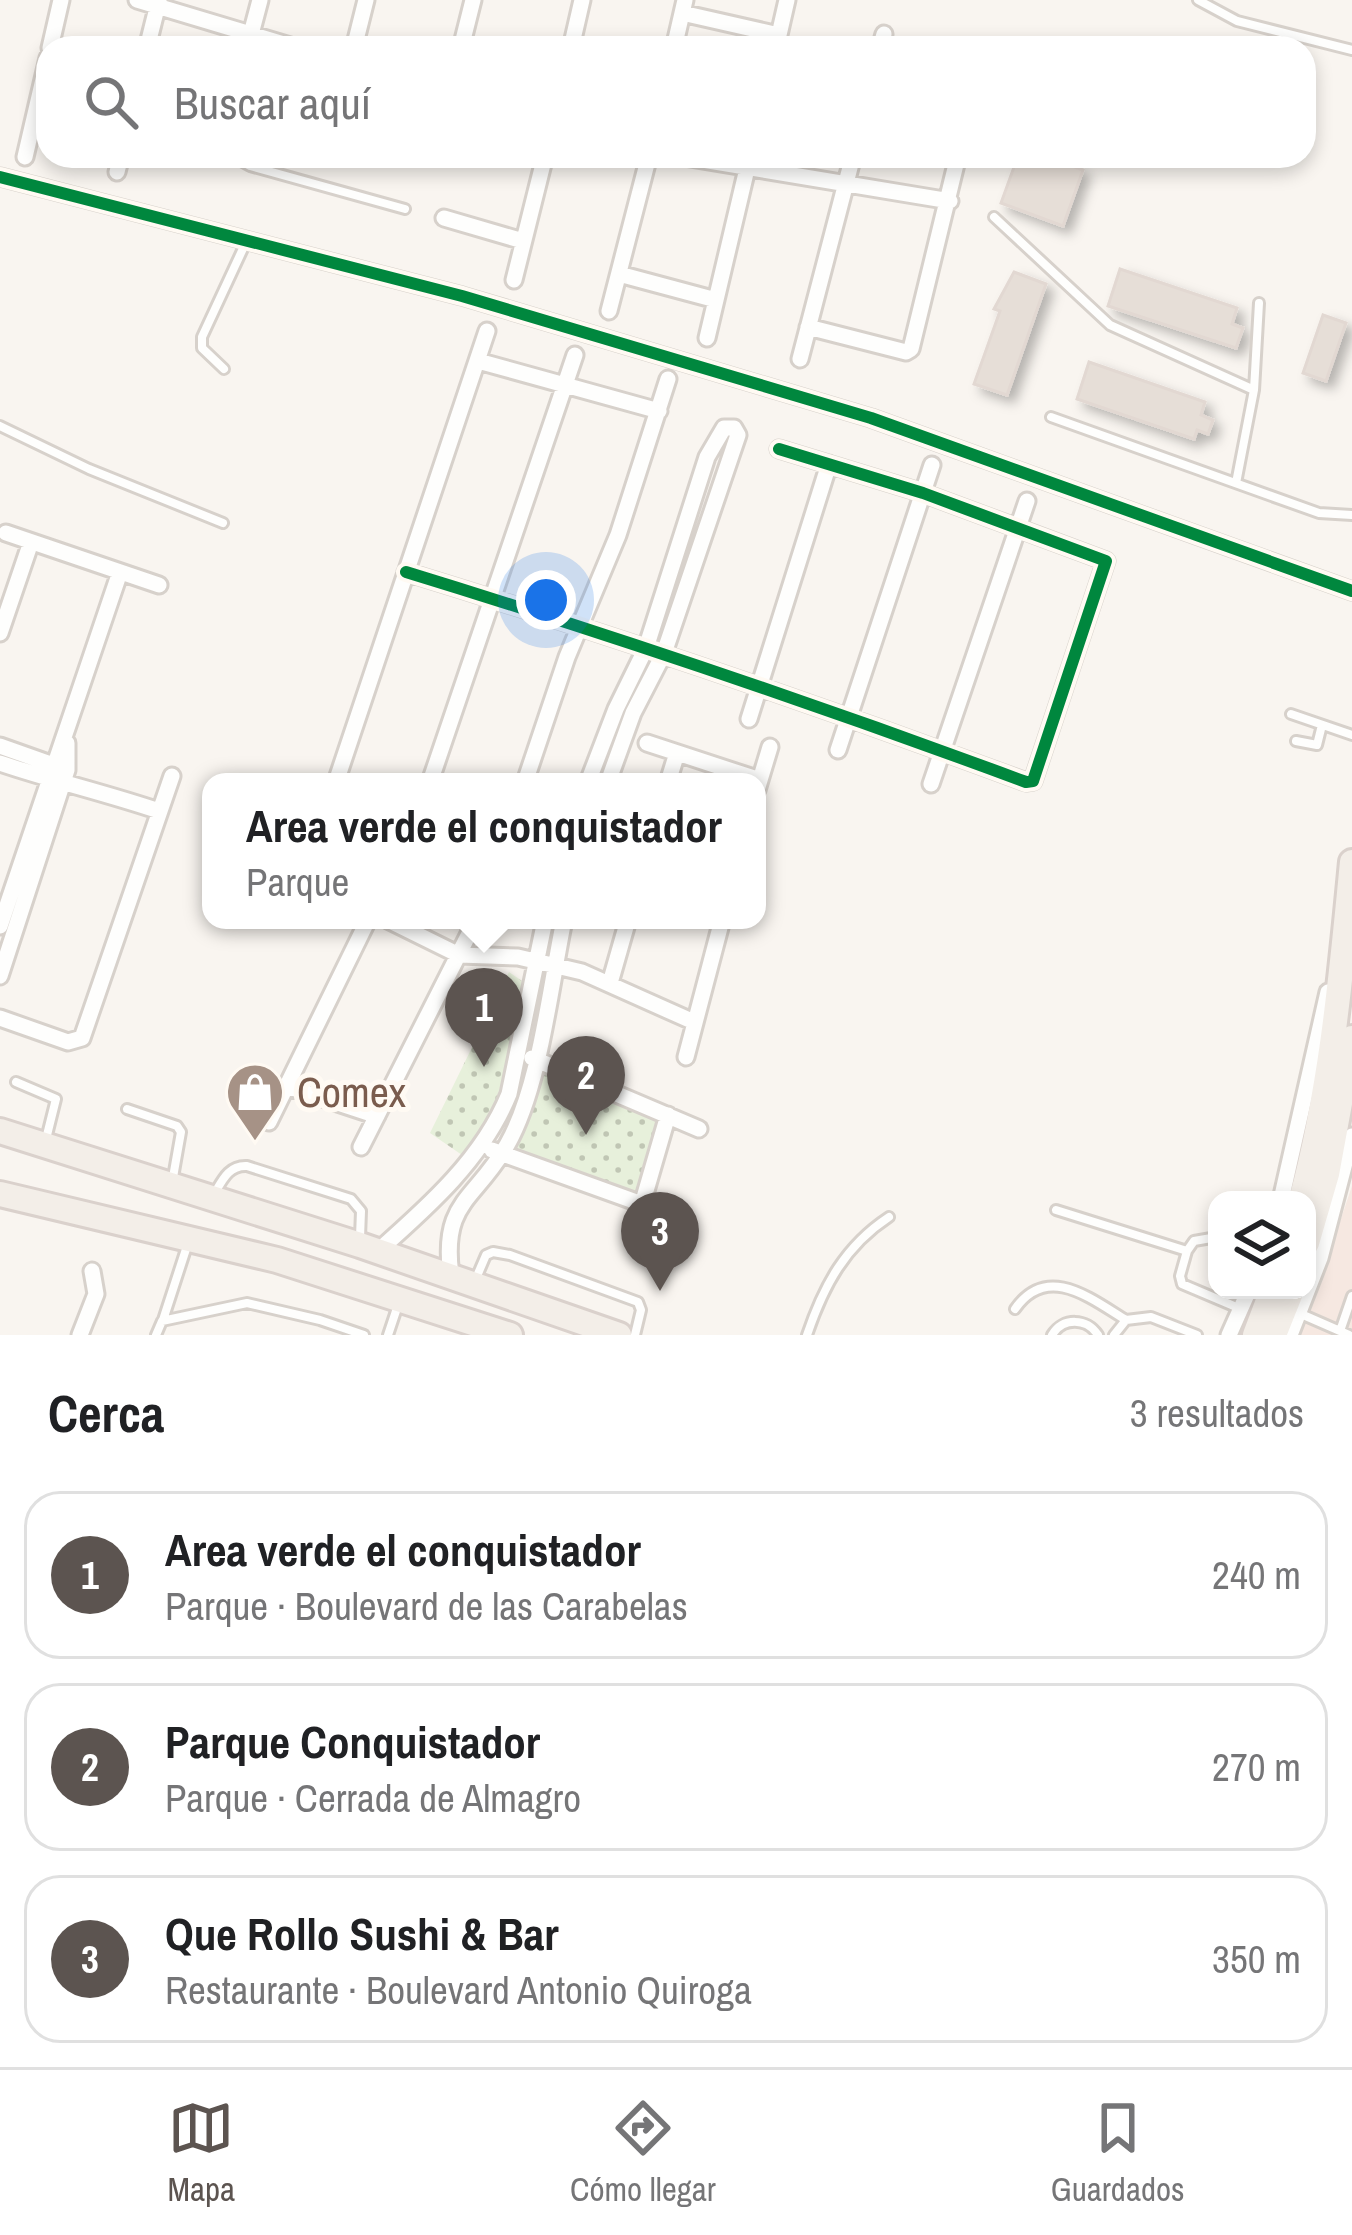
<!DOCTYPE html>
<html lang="es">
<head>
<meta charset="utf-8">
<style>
  :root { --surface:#fff; --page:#f2f2f2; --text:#202124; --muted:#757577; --line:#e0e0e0; --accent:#5c5450 }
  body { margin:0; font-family:"Archivo Narrow",sans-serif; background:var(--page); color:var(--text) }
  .controls { position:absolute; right:36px; bottom:36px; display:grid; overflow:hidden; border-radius:24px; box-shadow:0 6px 18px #0003 }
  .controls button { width:108px; height:108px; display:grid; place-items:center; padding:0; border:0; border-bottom:3px solid var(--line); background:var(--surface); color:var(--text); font:60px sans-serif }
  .you { position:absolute; left:546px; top:600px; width:42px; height:42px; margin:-30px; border:9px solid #fff; border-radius:50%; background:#1a73e8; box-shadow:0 0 0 18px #1a73e833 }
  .badge { display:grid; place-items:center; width:78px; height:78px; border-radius:50%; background:var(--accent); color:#fff; font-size:39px; font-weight:700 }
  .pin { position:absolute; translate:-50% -99px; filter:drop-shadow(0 3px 6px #0008) }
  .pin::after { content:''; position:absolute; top:63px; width:42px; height:36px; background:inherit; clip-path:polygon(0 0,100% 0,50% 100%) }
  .popup { position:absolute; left:202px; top:773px; width:564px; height:156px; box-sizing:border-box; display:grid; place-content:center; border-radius:24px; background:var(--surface); filter:drop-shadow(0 3px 9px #0005); font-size:39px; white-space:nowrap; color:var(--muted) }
  .popup b { font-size:45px; color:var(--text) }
  .popup::after { content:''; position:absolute; left:50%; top:100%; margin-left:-24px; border:24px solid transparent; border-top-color:var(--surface) }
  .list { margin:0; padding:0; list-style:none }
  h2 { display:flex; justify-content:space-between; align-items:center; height:156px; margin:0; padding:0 48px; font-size:51px }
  h2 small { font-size:39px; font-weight:400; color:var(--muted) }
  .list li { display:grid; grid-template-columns:78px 1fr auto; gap:36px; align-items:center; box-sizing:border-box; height:168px; margin:0 24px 24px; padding:0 24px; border:3px solid var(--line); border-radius:36px }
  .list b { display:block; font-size:45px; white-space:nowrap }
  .list p { margin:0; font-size:39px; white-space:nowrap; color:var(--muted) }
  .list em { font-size:39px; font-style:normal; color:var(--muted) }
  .icon { flex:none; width:66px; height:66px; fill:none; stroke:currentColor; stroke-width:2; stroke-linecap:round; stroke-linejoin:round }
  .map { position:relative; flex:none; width:1352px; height:1335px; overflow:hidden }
  .search { position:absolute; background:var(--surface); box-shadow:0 6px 18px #0003; left:36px; right:36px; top:36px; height:132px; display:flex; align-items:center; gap:30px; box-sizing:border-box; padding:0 42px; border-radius:36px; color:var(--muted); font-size:45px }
  .sheet { height:732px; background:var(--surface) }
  nav { display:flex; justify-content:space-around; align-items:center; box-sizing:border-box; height:168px; border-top:3px solid var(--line); background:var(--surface); font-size:33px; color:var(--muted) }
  nav a { display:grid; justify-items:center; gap:6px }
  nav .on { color:var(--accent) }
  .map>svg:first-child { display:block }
</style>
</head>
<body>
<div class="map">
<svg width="1352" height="1335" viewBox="0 0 1352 1335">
  <defs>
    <pattern id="grass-dots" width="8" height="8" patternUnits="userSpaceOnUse" patternTransform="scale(3)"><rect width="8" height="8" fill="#e7f0db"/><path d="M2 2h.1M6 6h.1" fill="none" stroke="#c0c6b4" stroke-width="1.8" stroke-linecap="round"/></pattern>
    <filter id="shadow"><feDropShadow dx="7" dy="7" stdDeviation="6" flood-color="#0004"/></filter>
  </defs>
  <rect width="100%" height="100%" fill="#f9f5f0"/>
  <path fill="#f6e8e1" d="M1352,1186v149h-55l19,-42z"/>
  <path fill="url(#grass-dots)" d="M509,972l13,9c-11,59 -16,129 -60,174l-32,-22z
    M543,1070l114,50 -20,74 -124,-44z"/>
  <path fill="#e6ded7" stroke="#e2d8d2" stroke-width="3" filter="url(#shadow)" d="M1018,156h27l38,14 -20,56 -62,-23z
    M1120,269l117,39 -5,16 11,4 -7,20 -128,-42z
    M1014,272l32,12 -39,111 -33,-11 26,-73 -6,-2z
    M1323,315l23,8 -20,58 -23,-8z
    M1089,362l116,40 -4,13 12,5 -5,14 -11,-4 -3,9 -117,-40z"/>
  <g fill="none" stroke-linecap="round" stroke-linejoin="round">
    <defs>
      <path id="service" d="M1198,0l39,21 115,29
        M232,156l18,10 155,43
        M994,217l116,108 144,65 -18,93
        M224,369l-22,-21v-11l45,-97
        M1254,390l5,-87
        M1051,417l268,96 33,2
        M0,426l89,43 134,54
        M1291,714l61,21
        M1296,741l21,4 5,-20
        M16,1082l40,17 -11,44
        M127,1109l50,17 4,6 -9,51
        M213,1196c9,-15 15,-31 34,-30l104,33 10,12 -1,26
        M1056,1210l131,41 -7,25 2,8 59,25
        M1187,1251l7,-10 23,-4
        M474,1283l12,-28 7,-3 17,3 128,47 3,8 -6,25
        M1015,1309c32,-46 75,-11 111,11
        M1301,1314l48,21
        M163,1320l25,-77
        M1340,1331l12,-35
        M156,1335l6,-14 85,-18 73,17 44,15
        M388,1335l10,-30
        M807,1335c17,-50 38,-89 82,-118
        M1052,1335c11,-18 35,-17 46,0
        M1114,1335l12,-15 25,-3 46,18"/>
      <path id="minor" d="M137,0l160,48
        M682,13l97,22
        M251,34l9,-34
        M50,48l11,-48
        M147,48l12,-48
        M354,48l12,-48
        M461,48l12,-48
        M571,48l11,-48
        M674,48l11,-48
        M776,48l11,-48
        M880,48l4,-14
        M678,156l272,45
        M25,157l23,-99
        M117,172l4,-16
        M0,177l462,119 409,122 481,173
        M444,218l79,23
        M619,274l97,26
        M514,280l31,-124
        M609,311l40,-155
        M808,327l98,25 5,-3 47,-193
        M707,338l43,-182
        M800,359l53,-203
        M478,361l181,50
        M6,533l153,52
        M406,572c209,64 415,134 620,210l7,-1 73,-220 -183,-68 -144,-44
        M0,633l31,-91
        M749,719l80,-255
        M647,743l113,37
        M0,746l62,22
        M838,750l94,-285
        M0,763c53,18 106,30 159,48
        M336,782l151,-451
        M430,782l145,-427
        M525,782l42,-125 51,-122 50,-156
        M588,782l28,-73 30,-61 61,-191 17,-29h10l4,7 -74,218 -31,60 -25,69
        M668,782l9,-29
        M931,784l96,-283
        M757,790l13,-43
        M388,920l71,35 59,2 64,15 112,50
        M0,926l120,-354
        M0,976l67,-206v-27
        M610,983l18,-63
        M0,1018l68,24 14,-4 90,-262
        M686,1057l36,-137
        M532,1058l167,71
        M286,1086l91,30
        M269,1122l99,-202
        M361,1147l112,-221
        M492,1150l150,54
        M1281,1200l47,-208
        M634,1232l34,-117
        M378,1251c51,-45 105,-93 131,-157l36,-174
        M451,1276c-10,-75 23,-74 56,-131 33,-58 43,-158 57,-225
        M80,1335l16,-41 -4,-23
        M1229,1335l20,-45
        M1290,1335l30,-77 32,-122"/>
      <path id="primary" d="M0,1131l360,114 259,90
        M0,1194l277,66 233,75
        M1301,1200c30,-111 40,-224 51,-338
        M1307,1243l20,-69 25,-136
        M1255,1335l17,-45
        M1274,1335l18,-45"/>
    </defs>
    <use href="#service" stroke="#d7d1cb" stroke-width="14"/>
    <use href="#minor" stroke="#d7d1cb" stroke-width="21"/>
    <use href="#primary" stroke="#dad1cc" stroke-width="30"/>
    <use href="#service" stroke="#fefefd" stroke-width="8"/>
    <use href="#minor" stroke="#fefefd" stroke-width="15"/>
    <use href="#primary" stroke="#f3eee8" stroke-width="24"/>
    <defs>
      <path id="cycleway" d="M0,177l462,119 409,122 481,173
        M406,572c209,64 415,134 620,210l7,-1 73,-220 -183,-68 -144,-44"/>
    </defs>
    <use href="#cycleway" stroke="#fffaf3" stroke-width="20"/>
    <use href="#cycleway" stroke="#00873e" stroke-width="12"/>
  </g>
  <defs>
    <symbol id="shop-pin" viewBox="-11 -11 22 30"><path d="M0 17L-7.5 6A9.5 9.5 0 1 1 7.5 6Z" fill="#a69286" stroke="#fffaf3"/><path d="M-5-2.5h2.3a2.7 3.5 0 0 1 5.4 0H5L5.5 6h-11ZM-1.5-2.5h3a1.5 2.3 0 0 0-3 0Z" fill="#fff"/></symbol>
  </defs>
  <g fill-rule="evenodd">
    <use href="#shop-pin" x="222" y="1059" width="66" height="90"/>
  </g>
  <g text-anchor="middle" stroke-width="10" stroke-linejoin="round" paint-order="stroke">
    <g font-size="42" fill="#7a5c4d" stroke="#fffaf3" text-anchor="start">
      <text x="297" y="1107">Comex</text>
    </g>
  </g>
</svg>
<div class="controls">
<button><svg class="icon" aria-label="layers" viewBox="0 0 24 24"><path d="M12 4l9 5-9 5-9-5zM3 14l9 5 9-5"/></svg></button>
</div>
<div class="you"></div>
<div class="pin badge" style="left:484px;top:1067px">1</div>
<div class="popup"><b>Area verde el conquistador</b>Parque</div>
<div class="pin badge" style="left:586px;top:1135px">2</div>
<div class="pin badge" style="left:660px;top:1291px">3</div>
<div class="search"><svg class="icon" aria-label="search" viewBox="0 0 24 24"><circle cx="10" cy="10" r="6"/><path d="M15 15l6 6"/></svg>Buscar aquí</div>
</div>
<section class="sheet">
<h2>Cerca<small>3 resultados</small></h2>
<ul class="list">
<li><span class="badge">1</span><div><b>Area verde el conquistador</b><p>Parque · Boulevard de las Carabelas</p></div><em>240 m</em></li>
<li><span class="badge">2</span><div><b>Parque Conquistador</b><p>Parque · Cerrada de Almagro</p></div><em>270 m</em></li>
<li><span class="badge">3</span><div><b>Que Rollo Sushi &amp; Bar</b><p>Restaurante · Boulevard Antonio Quiroga</p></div><em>350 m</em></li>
</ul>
</section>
<nav>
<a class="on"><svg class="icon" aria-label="map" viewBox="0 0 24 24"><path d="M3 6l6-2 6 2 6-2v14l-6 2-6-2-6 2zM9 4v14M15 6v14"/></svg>Mapa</a>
<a><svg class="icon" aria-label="directions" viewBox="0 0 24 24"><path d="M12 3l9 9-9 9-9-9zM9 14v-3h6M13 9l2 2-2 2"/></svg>Cómo llegar</a>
<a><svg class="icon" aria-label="saved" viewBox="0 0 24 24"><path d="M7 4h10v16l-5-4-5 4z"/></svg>Guardados</a>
</nav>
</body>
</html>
